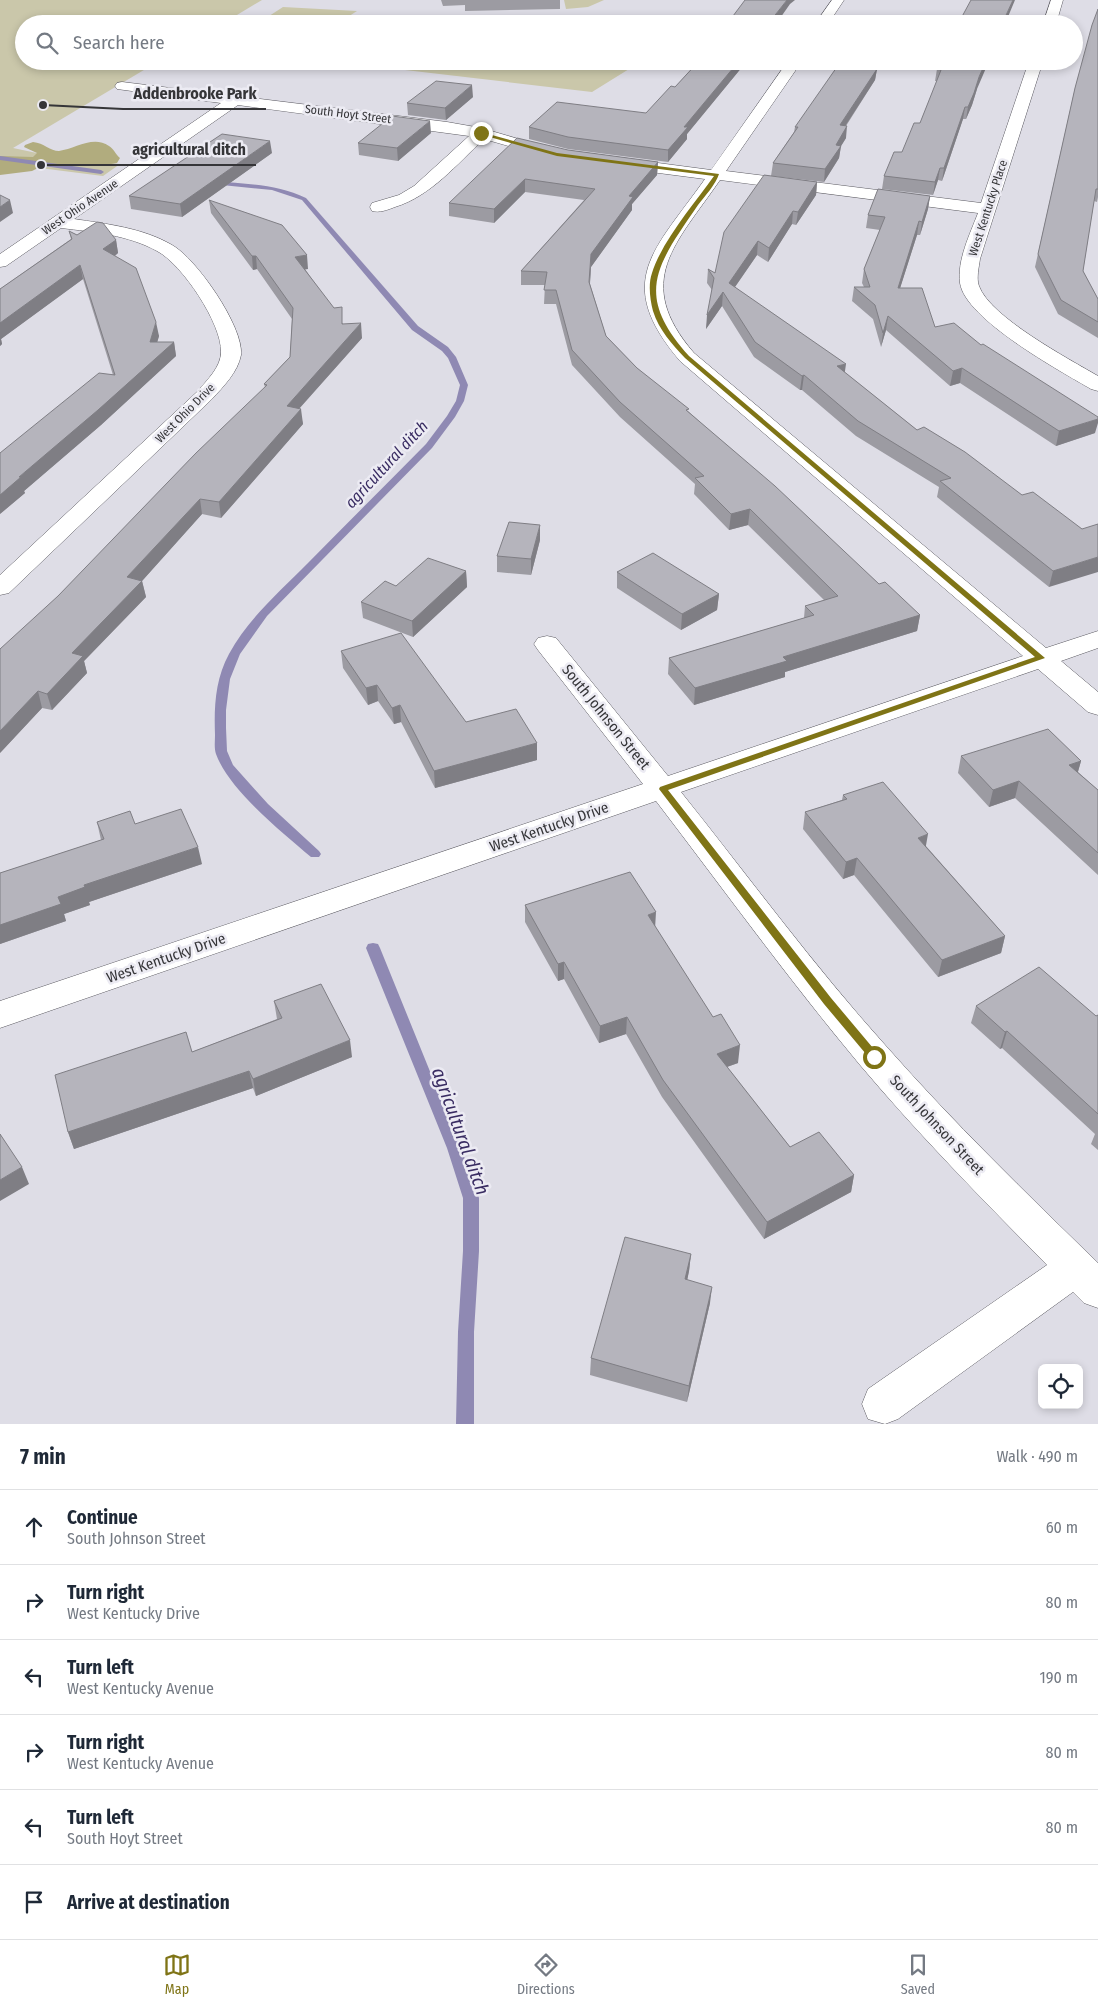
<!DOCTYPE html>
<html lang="en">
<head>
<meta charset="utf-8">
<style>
  :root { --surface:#fff; --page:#f6f6f7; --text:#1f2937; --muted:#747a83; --line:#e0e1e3; --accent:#7f7416 }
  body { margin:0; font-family:"Fira Sans Condensed",sans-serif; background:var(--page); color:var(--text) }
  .controls { position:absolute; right:15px; bottom:15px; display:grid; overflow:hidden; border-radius:8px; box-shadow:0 2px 8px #0003 }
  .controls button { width:45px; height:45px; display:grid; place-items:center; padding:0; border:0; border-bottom:1px solid var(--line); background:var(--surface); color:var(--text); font:25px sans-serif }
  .stop { position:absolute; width:15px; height:15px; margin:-11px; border:4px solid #7f7416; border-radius:50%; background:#fff }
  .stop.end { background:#7f7416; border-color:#fff; box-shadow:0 1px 5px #0008 }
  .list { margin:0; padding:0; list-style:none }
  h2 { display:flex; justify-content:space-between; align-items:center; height:65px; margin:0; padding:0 20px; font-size:21px }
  h2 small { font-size:16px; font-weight:400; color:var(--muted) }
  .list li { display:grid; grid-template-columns:32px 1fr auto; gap:15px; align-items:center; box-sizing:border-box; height:75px; padding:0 20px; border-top:1px solid var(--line) }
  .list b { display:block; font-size:19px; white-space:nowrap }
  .list p { margin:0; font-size:16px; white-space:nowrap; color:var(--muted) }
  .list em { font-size:16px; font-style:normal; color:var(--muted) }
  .icon { flex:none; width:28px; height:28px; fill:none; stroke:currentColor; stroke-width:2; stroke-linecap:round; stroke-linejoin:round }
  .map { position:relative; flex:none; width:1098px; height:1424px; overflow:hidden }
  .search { position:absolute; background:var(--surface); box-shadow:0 2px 8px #0003; left:15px; right:15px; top:15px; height:55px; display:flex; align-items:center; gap:12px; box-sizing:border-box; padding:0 18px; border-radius:28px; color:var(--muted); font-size:19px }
  .sheet { height:515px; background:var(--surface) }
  nav { display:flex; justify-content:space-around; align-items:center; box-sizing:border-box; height:70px; border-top:1px solid var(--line); background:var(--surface); font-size:14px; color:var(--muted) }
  nav a { display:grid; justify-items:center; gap:2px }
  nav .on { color:var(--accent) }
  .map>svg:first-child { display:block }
</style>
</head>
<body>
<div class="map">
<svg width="1098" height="1424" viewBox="0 0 1098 1424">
  <rect width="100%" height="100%" fill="#dedde6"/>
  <path fill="#cac7aa" d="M0,0h262l-40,24h-198v37h135l-146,87 57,12 50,4 -17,12 -103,-13z
    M564,0h40l-16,7 -22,2z
    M283,7l74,4 -20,13 -71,-6z
    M328,61h314l-50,31z"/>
  <path fill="#b1ac7e" d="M33,142c11,1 17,9 26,9 16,-2 34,-16 50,-5 5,3 7,9 11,12l-3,5 -6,1 -21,2 -44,-2 -14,7 -32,4v-19l33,1 4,-4 -13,-6 1,-2z"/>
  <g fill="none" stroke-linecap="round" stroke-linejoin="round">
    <path fill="#8f89b3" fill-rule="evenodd" d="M0,156l101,14 3,2 -3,2 -101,-14z
      M214,181c32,3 63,3 92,17l112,128 30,21 8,10 12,28 -4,16 -9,16 -23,31 -165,168 -27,38 -10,25 -4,31v18l1,23 6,14 35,39 51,47 2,3 -2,3h-8c-29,-25 -82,-67 -95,-103 -2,-6 -1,-13 -1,-19 -1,-28 0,-55 14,-81 19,-35 51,-63 79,-91 39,-40 79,-79 118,-119l21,-28 9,-15 4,-16 -12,-27 -6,-7 -30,-21 -110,-130 -30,-10 -60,-6v-2z
      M373,943l5,1 2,4 81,200 18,50v53l-5,81v92h-18l2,-92 5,-81v-53l-16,-50 -81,-200 2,-4z"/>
    <defs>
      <path id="minor" d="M832,0h12l-16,24h-13z
        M1051,0h12l-7,24h-13z
        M788,61h14l-76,110 255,32 48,-142h14l-63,198c-1,8 -4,19 -1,27 11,31 90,73 119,90v15l-7,-2c-31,-18 -126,-70 -131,-106 -3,-23 10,-49 18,-70l-258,-33c-44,64 -88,101 -26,173l352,295 52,-17v17l-37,13 37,31v23l-10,-3 -50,-43 -357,123c68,85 132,173 205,254 67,76 140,147 212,217v45l-14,-5 -11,-11 -175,127 -13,5 -17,-5 -6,-15 6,-15 179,-124c-64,-65 -128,-130 -187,-200 -71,-85 -136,-175 -204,-264l-656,227v-27l643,-217 -105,-134 -4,-6 4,-6 9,-2 9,2 112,138 355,-120 -343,-295c-68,-80 -25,-111 25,-182l-85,-11 -6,-2 -2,-3 2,-3 6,-2 91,12z
        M122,82l325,40 34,6 72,21 2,3 -2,3 -6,2 -63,-18c-27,25 -53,57 -89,68 -8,3 -15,6 -23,4l-2,-4 2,-4 27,-8 15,-9 55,-50 -231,-31 -164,114c33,5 69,9 98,26 24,13 72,82 69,110 -3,17 -18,32 -29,44l-203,194 -9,2v-20l198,-184c9,-11 23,-24 23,-39 1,-28 -39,-88 -64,-101 -29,-16 -63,-19 -96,-23l-55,38 -6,1v-13l221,-151 -104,-14 -2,-3 2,-3z"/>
    </defs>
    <use href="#minor" stroke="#5a5960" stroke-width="1"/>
    <use href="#minor" fill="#fff" fill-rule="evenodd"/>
  </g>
  <path fill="#9c9ba2" d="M441,0h119v9l-95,2v-6l-22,1z
    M1098,9v188l-1,5 -3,-1 -11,70 15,28v39l-40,-24 -23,-47 40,-179z
    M699,61h48l-60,73v5l-19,23 -100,-13 -39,-10v-12l117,-14 29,-26z
    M941,61l36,28 -5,16 -6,14h-3l-21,62 -4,-1 -5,15 -51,-6 2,-13 18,-24 18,-29 17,-42h-2l2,-12z
    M877,69l-2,11 -29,46v12l-5,8 -2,12 -15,24 -53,-6 2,-13 21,-31 1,-5z
    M473,97l-27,23 -38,-5 -1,-12z
    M431,133l-33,28 -39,-6 -1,-12z
    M568,150l90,12 -1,13 -25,29v6l-41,57 -1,17 16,52 31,32 52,44 190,172 41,31 -3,16 -132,41v5l-91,28 -26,-31 1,-16 135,-40 1,-12 19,-6 -76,-75 -19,5 -35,-36 1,-10 -75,-67 -48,-52 -16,-61h-12l1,-19h-24v-14l63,-71 -59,-8 -31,31 -45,-7v-13z
    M272,153l-90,64 -51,-8 -2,-13z
    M817,182l-1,13 -20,30 -4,-1 -24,38 -11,-7 -22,32 109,85 73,58 105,65 60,34 -33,58 -112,-90 2,-10 -83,-51 -54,-46h-2l-46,-33 -32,-51 -16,23 6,-39 -5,-7 1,-14 7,4z
    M930,196l-2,13 -8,26h-3l-17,53 35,39 46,18 114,88 -39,13 -96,-63 -10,3 -64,-56 -5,17 -8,-28 -21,-18 2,-14h10l-2,-4 2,-14 16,-39 -14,-2 2,-13z
    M209,200l99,69h-3l38,55 19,14 -63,71 4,15 -82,94 -19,-4 -60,67 4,16 -62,64 3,12 -35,37 -10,-2 -42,45 58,-157 207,-209 -1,-3 26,-27 2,-38 -35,-50 -4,1 -42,-57z
    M69,231l8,4 39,5 2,13 -3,3 44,80 -2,6h17l2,14 -75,69 -77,66 1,2 -25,21 113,-139 -30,-96 -82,60 1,5 -2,2v-57l71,-50z
    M540,540l-9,35 -34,-3v-16z
    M466,571l1,16 -54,50 -50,-19 -2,-16 35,-16z
    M617,572l102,22 -2,16 -36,20 -64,-42z
    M341,651l125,71 71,21v17l-102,28 -34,-66 -7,2 -16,-23 -10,4 -25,-37z
    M961,756l120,5 -3,11 20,18v85l-83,-77 -26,9 -31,-34z
    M843,795l83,51 79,90 -4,17 -63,24 -84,-102 -11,4 -40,-50 2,-17 37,-12z
    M97,822l38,2 67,40 -113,38 1,3 -26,9 2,7 -66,23v-71l101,-33z
    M525,905l130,22 83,136 -11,4 63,80 64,28 -3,17 -87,47 -102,-142 -36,-63 -27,9 -35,-64 -6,2 -33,-59z
    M274,1001l78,56 -96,39 -3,-8 -179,61 -6,-17 124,-80 85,-33z
    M976,1006l120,10 2,-1v135l-7,-6 4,-10 -93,-86 -2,1 -29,-26z
    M691,1254l-2,17 -2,9 23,23 -23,99 -97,-27 1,-17z"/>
  <path fill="#7f7e84" d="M787,0h8l-5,4 -14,20h-8z
    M1013,0h2l-10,24h-3z
    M739,61h8l-60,73v5l-19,23v-12l16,-23z
    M986,61h3l-12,28 -5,16 -6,14 2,-12 11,-30z
    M877,69l-2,11 -37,57 2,-12z
    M472,85l1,12 -27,23 -1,-12z
    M965,107l-2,12 -21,62 2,-13z
    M430,121l1,12 -33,28 -1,-13z
    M847,126l-1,12 -5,8 -2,12 -15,24 1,-13 11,-24z
    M270,141l2,12 -90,64 -2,-13z
    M658,162l-1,13 -25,29v6l-41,57 -2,29 2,-42 38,-58z
    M940,168l-2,12 -5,15 2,-13z
    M525,179v13l-31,31v-14z
    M817,182l-1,13 -20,30 2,-13z
    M930,196l-2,13 -8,26 2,-13z
    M10,200l3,13 -13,9v-15z
    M793,211l-1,13 -24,38 1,-14z
    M919,221l-2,14 -21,66 2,-13z
    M116,240l2,13 -13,10 -2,-14z
    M758,241l-1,14 -29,42 1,-14z
    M307,255l1,14 -11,2 -2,-14z
    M252,256h4l1,13 -4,1z
    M80,265l3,14 -82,60 1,5 -2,2v-23z
    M723,292l-1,14 -16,23 1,-14z
    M888,316l-2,14 -5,17 2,-14z
    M156,322l3,14 -6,21 -3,-15z
    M361,323l1,15 -74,83 -1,-15z
    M174,342l2,14 -75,69 -77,66 1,2 -25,21v-19l19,-18z
    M846,364l-2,14 -7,-12z
    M962,368l-2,15 -10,3 3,-15z
    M804,375l-2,15h-2l2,-14z
    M301,409l2,15 -82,94 -2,-16z
    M1098,419v4l-3,10 -39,13 3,-15z
    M200,499l2,15 -60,67 4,16 -62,64 3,12 -35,37 -5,-16 25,-41 55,-76z
    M750,509l-2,16 -19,5 2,-16z
    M540,525v15l-9,35v-16z
    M1098,557v15l-49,15 4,-16z
    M466,571l1,16 -54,50 -1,-16z
    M719,594l-2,16 -36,20 1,-16z
    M920,615l-3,16 -132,41v5l-91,28 1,-17 88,-31z
    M377,685l1,16 -10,4 -2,-17z
    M38,691l4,17 -42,45v-22z
    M400,705l1,17 -7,2 -2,-16z
    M537,743v17l-102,28 -1,-17z
    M1081,761l-5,17 -7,-13z
    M1019,781l-4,17 -26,9 4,-17z
    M928,834l-3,17 -7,-13z
    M198,847l4,17 -113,38 1,3 -26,9 2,7 -66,23v-19l84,-40z
    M857,858l-3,17 -11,4 3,-17z
    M656,912l-1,17 -7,-14z
    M1005,936l-4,17 -63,24 4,-17z
    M564,962v17l-6,2v-17z
    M627,1017l-1,17 -27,9 1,-17z
    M1007,1031l-5,17 -2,1 5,-17z
    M350,1040l2,17 -96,39 -3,-17z
    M740,1045l-2,18 -23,8 2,-17z
    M249,1071l4,17 -179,61 -6,-17z
    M22,1167l7,17 -29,17v-21z
    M854,1175l-3,17 -87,47 3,-17z
    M691,1254l-2,17 -5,25 1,-17z
    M712,1287l-2,16 -23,99 2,-16z"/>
  <path fill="#b5b4bc" stroke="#7f7e84" d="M745,0h42l-19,24h-41z
    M971,0h42l-11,24h-44z
    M1098,9v180h-2l-13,82 15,28v23l-37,-22 -23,-46 37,-166 17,-63z
    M699,61h40l-55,66h4l-20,23 -100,-13 -39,-10 28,-25 89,11 25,-27 4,1z
    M941,61h45l-7,16 -5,16 -6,14h-3l-21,61h-4l-5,14 -51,-6 10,-24h8l12,-29h6l21,-53 -4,-1z
    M839,64l38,5 -37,56 7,1 -11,19 5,1 -16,23 -52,-6 25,-36h-3z
    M436,81l36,4 -27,23 -38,-5z
    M392,116l38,5 -33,27 -39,-5z
    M222,134l48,7 -90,63 -51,-8z
    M517,138l51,12 90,12 -29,34 4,1 -42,57 -2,28 17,54 31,32 52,41 -3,1 89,76 104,98 6,-2 35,33 -137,42 4,4 -92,27 -26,-30 145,-43 -9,-9 33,-10 -88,-87 -19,5 -36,-36 9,-2 -84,-74 -48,-52 -16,-60h-12l3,-18 -26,-1 74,-82 -70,-10 -31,30 -45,-6z
    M764,175l53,7 -19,30 -5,-1 -24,37 -11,-7 -29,42 117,81 -9,2 80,64 7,-3 41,25 57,43 11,-3 49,37 16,-5v33l-45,14 -113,-90 11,-3 -93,-57 -54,-46 -2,1 -47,-34 -32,-50 -16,23 7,-37 -6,-9 7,4 9,-41z
    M878,189l52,7 -8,26 -3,-1 -21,67h24l13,39 19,-4 27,22 2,-1 115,73v2l-39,12 -97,-63 -9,3 -65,-55 -5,17 -8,-28 -21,-18h16l-6,-18 21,-52 -17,-2z
    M0,195l10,5 -10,7z
    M209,200l73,25 25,30 -12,2 39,51 8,-1v17l19,-1 -74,83 14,3 -82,93 -19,-3 -73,78 15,4 -70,72 11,3 -36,38 -9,-3 -38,40v-82l58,-53 138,-143 71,-68 -3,-1 26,-27 3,-49 -37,-52h-4z
    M97,222l6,1 13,17 -13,9 33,19 20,54 -6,20h24l-76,68 -79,67h2l-21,18v-42l99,-80 16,2 -35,-110 -80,58v-34l72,-50 -3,-8 8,4z
    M509,522l31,3 -9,34 -34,-3z
    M653,553l66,41 -37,20 -65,-42z
    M428,558l38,13 -54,50 -51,-19 24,-21 11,5z
    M401,633l65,89 50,-13 21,34 -103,28 -34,-66 -8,3 -15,-23 -11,3 -25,-37z
    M1048,729l33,32 -12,4 29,25v63l-79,-72 -26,9 -32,-34z
    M883,782l45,52 -10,4 87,98 -63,24 -85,-102 -11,4 -41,-50 42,-13 -4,-4z
    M181,809l17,38 -114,38 1,2 -27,10 3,7 -61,21v-52l104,-34 -7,-17 33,-11 5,13z
    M630,872l26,40 -8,3 65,102 8,-3 19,31 -23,9 73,93 29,-15 35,43 -87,47 -104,-142 -36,-63 -27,9 -36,-64 -6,2 -33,-59z
    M1039,967l57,49 2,-1v99l-91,-83 -2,1 -29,-26z
    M321,984l29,56 -97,39 -4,-8 -181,61 -13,-57 131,-43 6,20 90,-34 -8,-17z
    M0,1134l22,33 -22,13z
    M625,1237l66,17 -6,25 27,8 -23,99 -98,-28z"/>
  <path fill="#7f7416" d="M481,132l76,21 162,21c-3,10 -14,22 -21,31 -41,60 -65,89 -9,151l356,302 -377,132 163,208 47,56 2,3 -2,3h-7l-47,-56 -165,-215 1,-2 375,-130 -350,-299c-13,-14 -26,-28 -32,-47 -3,-11 -5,-27 -1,-38 10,-32 42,-69 62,-97l-157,-20 -78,-22z"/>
  <g text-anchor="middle" stroke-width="5" stroke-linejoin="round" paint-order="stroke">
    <g font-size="12" fill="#353538" stroke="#ecebf3">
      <text transform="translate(348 114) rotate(7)" y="4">South Hoyt Street</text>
      <text transform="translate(80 207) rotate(-34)" y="4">West Ohio Avenue</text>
      <text transform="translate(988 208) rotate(-72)" y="4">West Kentucky Place</text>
      <text transform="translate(185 413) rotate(-45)" y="4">West Ohio Drive</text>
    </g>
    <g font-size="15" fill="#353538" stroke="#ecebf3">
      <text transform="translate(606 717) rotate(51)" y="5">South Johnson Street</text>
      <text transform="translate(549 827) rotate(-19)" y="5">West Kentucky Drive</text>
      <text transform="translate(166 958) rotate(-19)" y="5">West Kentucky Drive</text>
      <text transform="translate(937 1125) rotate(47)" y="5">South Johnson Street</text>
    </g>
    <g font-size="16" font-style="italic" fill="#392c62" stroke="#ecebf3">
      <text transform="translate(386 464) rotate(-47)" y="6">agricultural ditch</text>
    </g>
    <g font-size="19" font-style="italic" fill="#392c62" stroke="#ecebf3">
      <text transform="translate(461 1131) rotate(70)" y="7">agricultural ditch</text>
    </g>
  </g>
  <path fill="none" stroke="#353538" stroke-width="2" d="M43 105L123 109H266M41 165L122 165H256"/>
  <g fill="#353538" stroke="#ecebf3" stroke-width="2">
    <circle cx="43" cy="105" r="5"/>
    <circle cx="41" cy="165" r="5"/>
  </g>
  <g font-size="16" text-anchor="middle" font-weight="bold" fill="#353538" stroke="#ecebf3" stroke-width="5" stroke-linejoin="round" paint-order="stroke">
    <text x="195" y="99">Addenbrooke Park</text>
    <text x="189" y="155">agricultural ditch</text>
  </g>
</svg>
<div class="controls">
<button><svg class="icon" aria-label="locate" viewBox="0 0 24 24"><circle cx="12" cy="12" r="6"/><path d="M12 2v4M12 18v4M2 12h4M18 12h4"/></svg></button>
</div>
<div class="stop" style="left:874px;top:1057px"></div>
<div class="stop end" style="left:481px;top:133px"></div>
<div class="search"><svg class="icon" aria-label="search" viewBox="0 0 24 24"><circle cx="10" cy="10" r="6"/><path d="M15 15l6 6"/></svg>Search here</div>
</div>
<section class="sheet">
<h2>7 min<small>Walk · 490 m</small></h2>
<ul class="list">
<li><svg class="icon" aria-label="ahead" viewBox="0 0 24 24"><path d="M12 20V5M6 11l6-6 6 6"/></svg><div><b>Continue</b><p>South Johnson Street</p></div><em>60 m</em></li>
<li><svg class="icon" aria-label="right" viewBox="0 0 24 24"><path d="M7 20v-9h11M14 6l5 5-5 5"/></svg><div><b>Turn right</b><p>West Kentucky Drive</p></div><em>80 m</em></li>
<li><svg class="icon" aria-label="left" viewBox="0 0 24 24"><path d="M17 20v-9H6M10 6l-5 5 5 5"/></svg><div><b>Turn left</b><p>West Kentucky Avenue</p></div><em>190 m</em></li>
<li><svg class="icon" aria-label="right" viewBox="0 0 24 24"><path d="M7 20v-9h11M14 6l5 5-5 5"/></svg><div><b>Turn right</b><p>West Kentucky Avenue</p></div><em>80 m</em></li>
<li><svg class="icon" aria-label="left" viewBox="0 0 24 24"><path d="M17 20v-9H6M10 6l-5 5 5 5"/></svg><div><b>Turn left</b><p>South Hoyt Street</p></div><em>80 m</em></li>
<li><svg class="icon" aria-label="arrive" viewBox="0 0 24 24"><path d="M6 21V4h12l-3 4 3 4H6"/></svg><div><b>Arrive at destination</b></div></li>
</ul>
</section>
<nav>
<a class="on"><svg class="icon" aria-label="map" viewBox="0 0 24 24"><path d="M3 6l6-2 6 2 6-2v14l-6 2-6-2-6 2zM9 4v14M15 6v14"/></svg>Map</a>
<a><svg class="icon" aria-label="directions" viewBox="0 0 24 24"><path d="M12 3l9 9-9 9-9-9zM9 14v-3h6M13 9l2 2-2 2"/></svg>Directions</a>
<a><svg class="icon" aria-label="saved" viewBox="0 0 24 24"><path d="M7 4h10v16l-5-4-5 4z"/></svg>Saved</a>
</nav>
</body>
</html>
